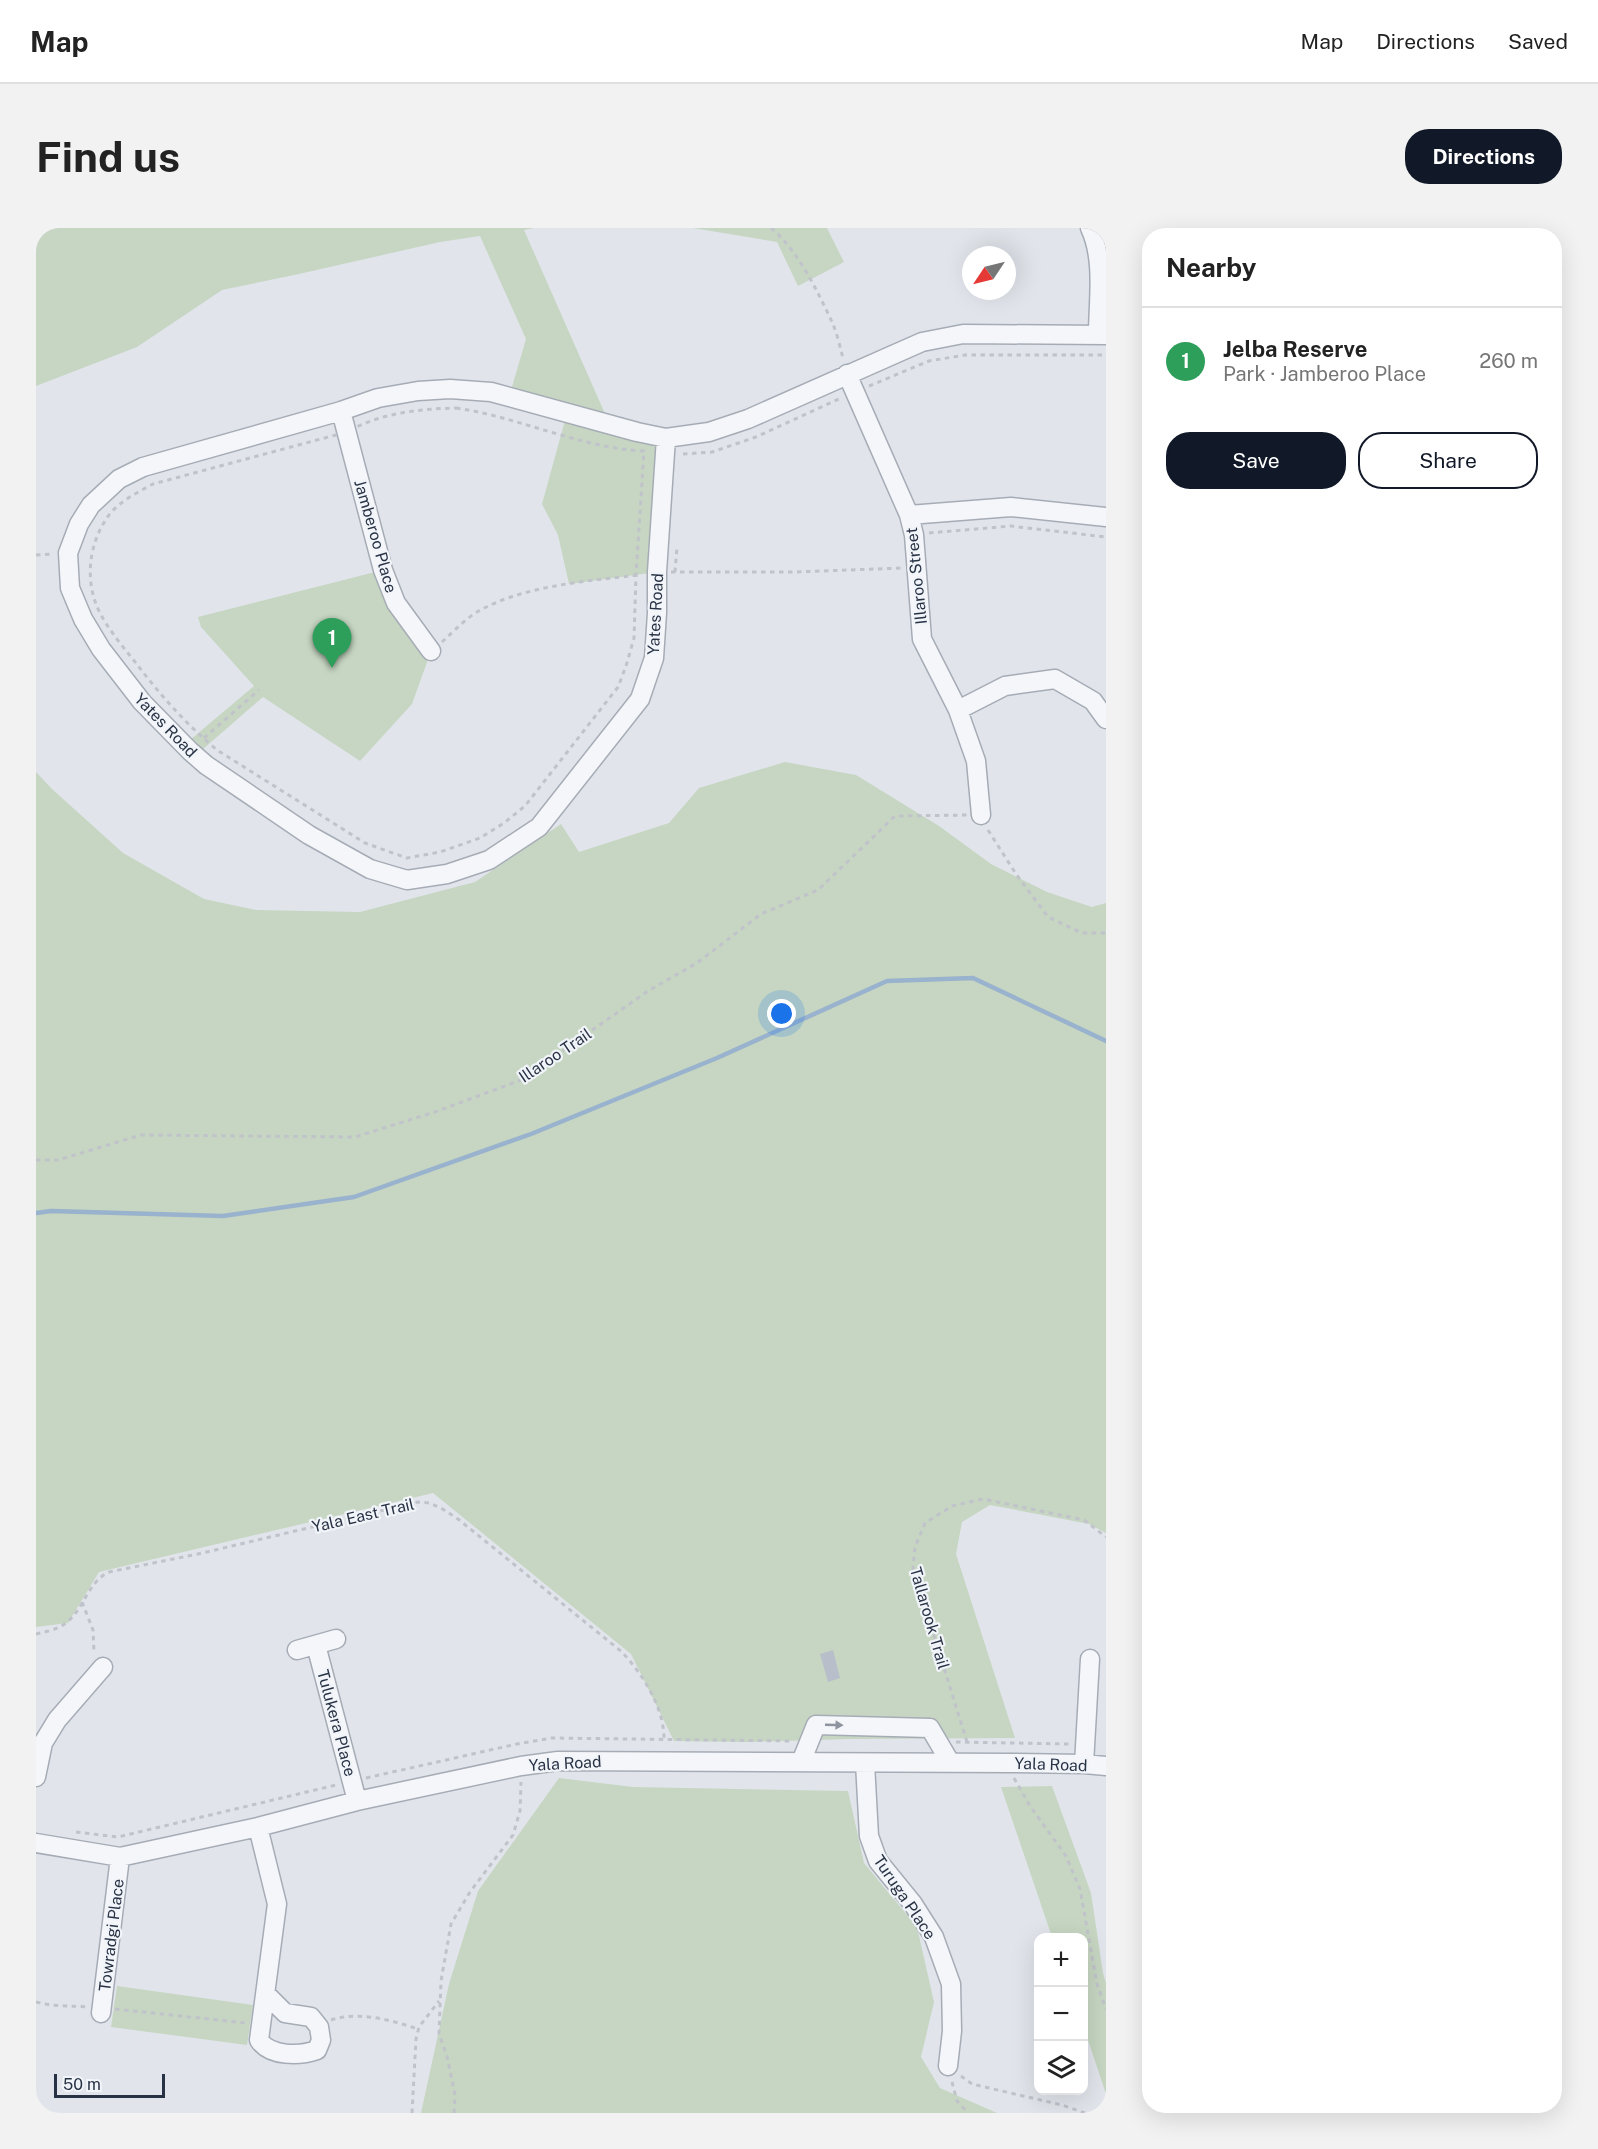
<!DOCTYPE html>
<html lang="en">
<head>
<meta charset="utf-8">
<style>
  :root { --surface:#fff; --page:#f2f2f2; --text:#222; --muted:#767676; --line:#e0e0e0; --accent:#111827 }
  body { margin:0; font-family:"Public Sans",sans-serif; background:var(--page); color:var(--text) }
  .controls { position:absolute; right:18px; bottom:18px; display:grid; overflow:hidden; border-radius:12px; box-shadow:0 6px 24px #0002 }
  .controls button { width:54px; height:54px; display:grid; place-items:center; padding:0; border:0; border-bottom:2px solid var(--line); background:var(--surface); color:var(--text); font:30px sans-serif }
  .compass { position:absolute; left:926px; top:18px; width:54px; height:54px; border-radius:50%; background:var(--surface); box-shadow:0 6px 24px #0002; rotate:235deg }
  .scale { position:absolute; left:18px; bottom:15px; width:111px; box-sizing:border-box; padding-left:6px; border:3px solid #283245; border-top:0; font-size:16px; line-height:21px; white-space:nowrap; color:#283245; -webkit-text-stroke:4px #f1f4f8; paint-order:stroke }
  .you { position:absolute; left:746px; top:786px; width:21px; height:21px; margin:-15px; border:4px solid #fff; border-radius:50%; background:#1a73e8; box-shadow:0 0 0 9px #1a73e833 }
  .badge { display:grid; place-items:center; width:39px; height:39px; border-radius:50%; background:var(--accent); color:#fff; font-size:20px; font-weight:700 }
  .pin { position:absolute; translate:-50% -50px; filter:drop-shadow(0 2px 3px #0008) }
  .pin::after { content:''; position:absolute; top:32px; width:21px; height:18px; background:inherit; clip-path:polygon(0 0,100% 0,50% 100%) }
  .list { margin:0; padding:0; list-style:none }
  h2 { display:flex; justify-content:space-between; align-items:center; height:78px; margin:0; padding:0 24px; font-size:26px }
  h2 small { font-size:20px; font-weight:400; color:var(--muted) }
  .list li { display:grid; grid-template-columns:39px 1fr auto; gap:18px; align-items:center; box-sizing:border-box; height:108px; padding:0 24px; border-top:2px solid var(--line) }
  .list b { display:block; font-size:22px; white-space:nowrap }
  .list p { margin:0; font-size:20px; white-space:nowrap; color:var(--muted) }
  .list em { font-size:20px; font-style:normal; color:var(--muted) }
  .actions { display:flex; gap:12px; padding:18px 24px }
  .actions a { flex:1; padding:14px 0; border:2px solid var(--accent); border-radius:24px; text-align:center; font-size:21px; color:var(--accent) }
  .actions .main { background:var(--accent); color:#fff }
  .icon { flex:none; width:33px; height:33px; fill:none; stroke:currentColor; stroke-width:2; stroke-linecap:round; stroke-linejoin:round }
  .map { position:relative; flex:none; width:1070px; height:1885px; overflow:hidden; border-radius:24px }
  header { display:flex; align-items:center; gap:36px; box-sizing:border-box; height:84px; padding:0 30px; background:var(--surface); border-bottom:2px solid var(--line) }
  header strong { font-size:28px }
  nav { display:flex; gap:33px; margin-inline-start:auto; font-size:21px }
  .intro { display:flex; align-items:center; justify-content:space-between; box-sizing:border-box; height:144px; padding:0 36px }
  h1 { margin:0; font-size:42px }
  .button { padding:15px 27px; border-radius:24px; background:var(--accent); color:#fff; font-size:21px; font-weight:700 }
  main { display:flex; gap:36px; padding:0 36px }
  aside { flex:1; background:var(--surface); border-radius:24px; box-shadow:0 6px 24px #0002 }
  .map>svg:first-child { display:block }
</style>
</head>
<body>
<header>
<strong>Map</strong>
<nav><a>Map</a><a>Directions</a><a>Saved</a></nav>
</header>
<div class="intro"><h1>Find us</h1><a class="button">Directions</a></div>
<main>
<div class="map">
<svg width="1070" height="1885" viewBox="0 0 1070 1885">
  <rect width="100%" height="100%" fill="#e1e5eb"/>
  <path fill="#c6d6c2" d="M0,0h498l-10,2 86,195 56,13 -9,134 -88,12 -11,-49 -16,-31 25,-91 -58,-16 17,-58 -46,-103 -40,6 -141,32 -77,16 -85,57 -101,39z
    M657,0h134l17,34 -46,24 -21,-44z
    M347,342l48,81 -19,53 -52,57 -97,-64 -68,59 -11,-11 70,-59 -53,-59 -3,-10z
    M749,534l71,13 83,51 52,38 56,28 45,15 14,-4v630l-17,-9 -99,-19 -28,17 -6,32 59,184 -164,1 -105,3 -72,-1 -43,-87 -198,-161 -334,79 -31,51 -32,4v-855l16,17 71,64 81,46 52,11 104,2 115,-30 86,-58 18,28 90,-29 30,-35z
    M523,1550l74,9 215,4 16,72 53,64 17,75 -13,55 19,31 57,25h-576l28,-129 29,-93z
    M1016,1558l39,107 12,80 3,10v111l-22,-66v-90l-32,-1 -51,-150z
    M81,1758l136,19 -6,40 -136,-18z"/>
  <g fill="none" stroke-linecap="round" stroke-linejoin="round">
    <path stroke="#99b2ce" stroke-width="4.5" d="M0,985l15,-2 172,5 131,-19 177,-63 186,-76 170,-77 86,-3 133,63"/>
  </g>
  <path fill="#b8beca" d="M797,1422l7,28 -12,4 -8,-28z"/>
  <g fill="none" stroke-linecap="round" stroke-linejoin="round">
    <defs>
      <path id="minor" d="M1054,0c15,32 8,73 8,107
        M811,146l62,141 5,20 8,104 36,71 18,51 5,54
        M305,183l42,159 13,33 35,48
        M630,210l-9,134v41l-3,45 -14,41 -101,128 -50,33 -42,14 -40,6 -37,-11 -61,-34 -103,-70 -16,-14 -48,-49 -41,-53 -18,-30 -13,-31 -2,-35 11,-29 12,-19 28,-26 24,-12 198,-56 37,-13 40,-7 32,-2 41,3 146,40 29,6 43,-6 39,-13 174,-77 41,-8 143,1
        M873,287l102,-8 95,10
        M922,482l47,-24 50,-7 38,22 13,18
        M280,1417l41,156
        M261,1422l39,-11
        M765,1534l15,-37 114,3 20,34
        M829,1535l4,73 9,25 35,43 21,33 17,47 1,47 -4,35
        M1048,1536l6,-105
        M0,1549l7,-34 14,-23 46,-53
        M222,1599l19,77 -18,136c11,17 41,16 58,10l4,-10 -2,-13 -8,-10 -26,-4 -19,-19
        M0,1615l84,14 138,-30 99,-26 164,-35 37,-5 456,2 70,1 22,2
        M65,1785l19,-156"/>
    </defs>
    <use href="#minor" stroke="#a6acb6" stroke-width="21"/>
    <path stroke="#c0c3ca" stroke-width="3" stroke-dasharray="4.5 4.5" stroke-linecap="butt" d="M735,0c26,21 47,64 61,94 5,11 8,25 11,36
      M833,158l60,-25 36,-6h141
      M420,180c63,9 124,40 188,43l-8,124 -2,63 -8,28 -8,21 -93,119 -21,17 -24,15 -40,14 -33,6 -42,-15 -148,-93c-29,-24 -55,-53 -78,-83 -14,-18 -30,-36 -40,-56 -15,-31 -10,-69 10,-96 11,-14 29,-23 44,-31l194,-52c33,-19 71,-23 109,-24z
      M647,226l29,-2 44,-15 85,-39
      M893,305l82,-7 95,11
      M0,327l18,-1
      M635,344h123l108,-4
      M639,344l2,-25
      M406,414c11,-10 22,-22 35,-30 44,-26 110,-31 161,-37
      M168,510l55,-48
      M952,602l28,44 32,43 34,16h24
      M0,932h22l83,-25 214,2 80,-25 86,-32 127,-89 49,-28 64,-49 57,-24 77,-74 72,-1
      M46,1374l11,28 1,23
      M0,1406c9,-2 19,-4 27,-9 21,-13 23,-42 46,-53l89,-18 220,-52 11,1 12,5 17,11 164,133c21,23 42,55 42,87
      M920,1514l113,2
      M931,1514l-54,-174 2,-21 10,-24 27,-17 31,-7 101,21 22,17
      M330,1550l151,-34 35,-6 241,3
      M978,1550l16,28 36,50 14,33 17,95 9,25
      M40,1604l42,5 218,-52
      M0,1774l14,3 38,2
      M79,1781l131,14
      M295,1792c28,-9 60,0 87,9
      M925,1848l11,8 90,21 23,8
      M916,1854l5,19 11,12
      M376,1885l4,-74 3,-12 20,-26
      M418,1885l1,-18 -8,-39 -8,-22 2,-53 10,-57 19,-32 43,-57 7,-24 1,-29"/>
    <use href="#minor" stroke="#f5f6f9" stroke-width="18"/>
  </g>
  <defs><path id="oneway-solid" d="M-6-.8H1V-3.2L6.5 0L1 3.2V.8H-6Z" transform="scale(1.5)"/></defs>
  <use fill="#8e949f" href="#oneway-solid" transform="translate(798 1497) rotate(2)"/>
  <g text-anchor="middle" stroke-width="4.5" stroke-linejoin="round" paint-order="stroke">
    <g font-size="16" fill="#283245" stroke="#f1f4f8">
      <text transform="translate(340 308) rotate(74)" y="6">Jamberoo Place</text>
      <text transform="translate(880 348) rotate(-96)" y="6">Illaroo Street</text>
      <text transform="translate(619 386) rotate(-87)" y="6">Yates Road</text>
      <text transform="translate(130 497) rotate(46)" y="6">Yates Road</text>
      <text transform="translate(519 827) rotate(-34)" y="6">Illaroo Trail</text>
      <text transform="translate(327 1287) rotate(-13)" y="6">Yala East Trail</text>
      <text transform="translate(894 1390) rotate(74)" y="6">Tallarook Trail</text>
      <text transform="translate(301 1495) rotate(75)" y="6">Tulukera Place</text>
      <text transform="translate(529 1535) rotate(-3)" y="6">Yala Road</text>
      <text transform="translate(1015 1536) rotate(2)" y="6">Yala Road</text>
      <text transform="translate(869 1669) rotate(56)" y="6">Turuga Place</text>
      <text transform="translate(75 1707) rotate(-83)" y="6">Towradgi Place</text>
    </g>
  </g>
</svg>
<div class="controls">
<button>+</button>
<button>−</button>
<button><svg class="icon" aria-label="layers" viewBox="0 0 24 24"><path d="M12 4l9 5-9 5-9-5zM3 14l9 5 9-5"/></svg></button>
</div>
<svg class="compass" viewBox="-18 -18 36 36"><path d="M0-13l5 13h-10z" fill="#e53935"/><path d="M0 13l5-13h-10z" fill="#767676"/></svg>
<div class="scale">50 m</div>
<div class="you"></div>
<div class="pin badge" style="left:296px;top:440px;background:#2e9e5b">1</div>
</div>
<aside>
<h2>Nearby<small></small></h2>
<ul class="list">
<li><span class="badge" style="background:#2e9e5b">1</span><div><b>Jelba Reserve</b><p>Park · Jamberoo Place</p></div><em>260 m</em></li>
</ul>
<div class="actions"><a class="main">Save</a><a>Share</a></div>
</aside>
</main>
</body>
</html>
